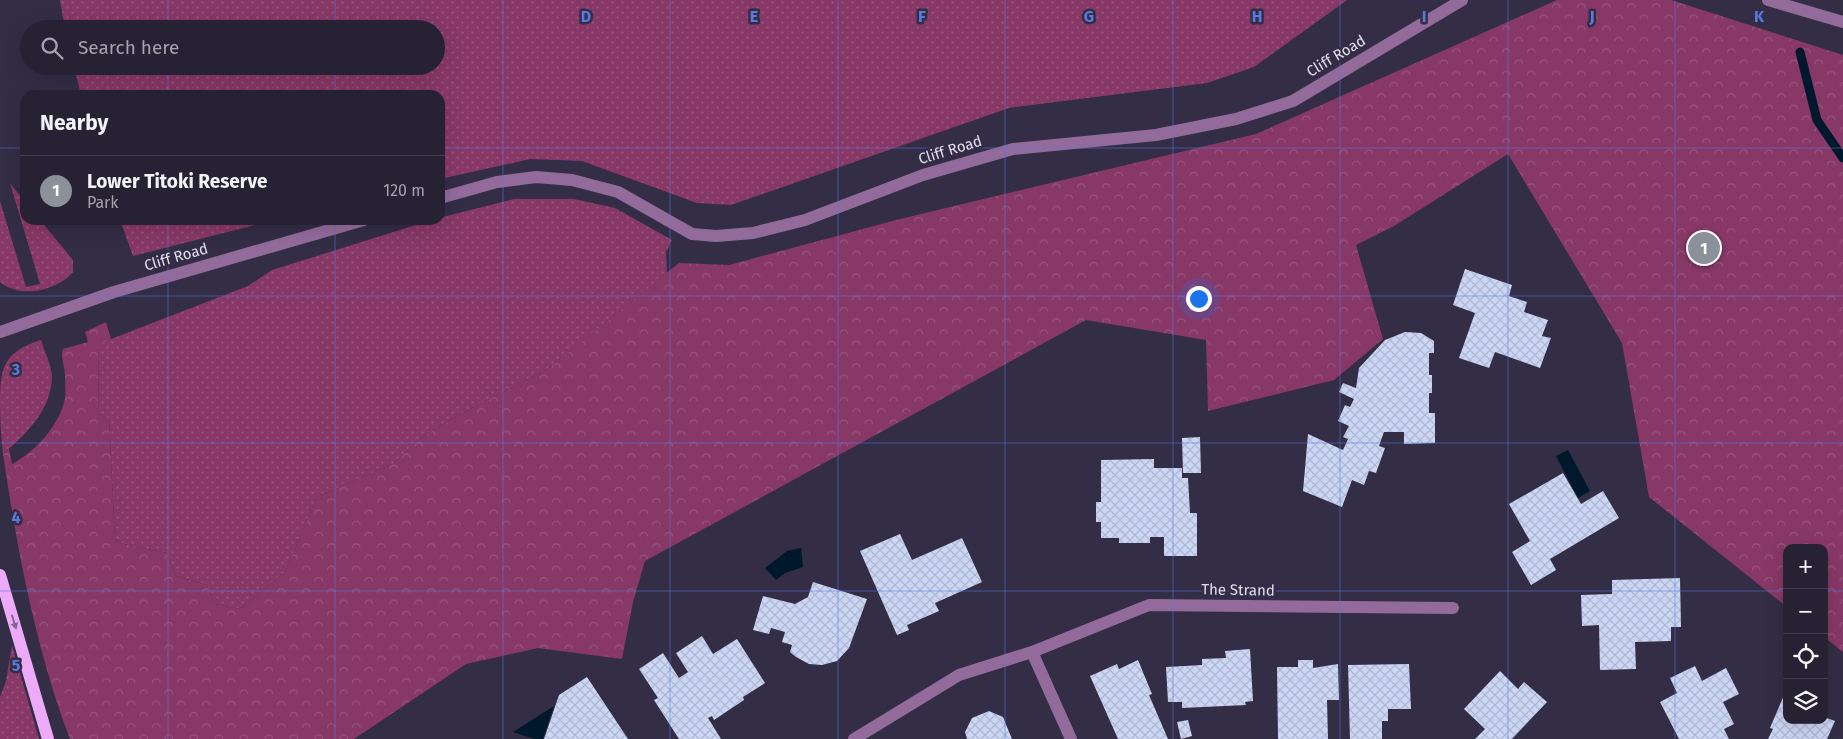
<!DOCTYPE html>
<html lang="en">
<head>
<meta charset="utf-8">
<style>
  :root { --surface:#262234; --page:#322f40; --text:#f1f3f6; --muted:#a4a4ac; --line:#423f4f; --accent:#8c9099 }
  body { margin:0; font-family:"Fira Sans",sans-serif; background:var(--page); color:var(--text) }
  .controls { position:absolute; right:15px; bottom:15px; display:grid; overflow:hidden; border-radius:10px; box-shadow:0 5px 20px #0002 }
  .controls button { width:45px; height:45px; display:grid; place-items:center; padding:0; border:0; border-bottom:1px solid var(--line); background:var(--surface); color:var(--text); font:25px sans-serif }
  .you { position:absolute; left:1198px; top:298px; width:18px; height:18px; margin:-12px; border:4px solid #fff; border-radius:50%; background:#1a73e8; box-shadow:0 0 0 8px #1a73e833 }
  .badge { display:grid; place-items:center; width:32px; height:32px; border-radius:50%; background:var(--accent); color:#fff; font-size:16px; font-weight:700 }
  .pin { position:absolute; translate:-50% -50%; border:2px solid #fff; box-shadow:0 1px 5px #0006 }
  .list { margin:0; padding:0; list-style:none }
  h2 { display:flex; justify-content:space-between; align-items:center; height:65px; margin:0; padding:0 20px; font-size:21px }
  h2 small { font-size:16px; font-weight:400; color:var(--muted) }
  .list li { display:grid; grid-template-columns:32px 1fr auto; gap:15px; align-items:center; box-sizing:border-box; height:70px; padding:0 20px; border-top:1px solid var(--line) }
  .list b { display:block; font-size:19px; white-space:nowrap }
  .list p { margin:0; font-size:16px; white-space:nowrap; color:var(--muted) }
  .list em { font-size:16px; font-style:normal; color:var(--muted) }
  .icon { flex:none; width:28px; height:28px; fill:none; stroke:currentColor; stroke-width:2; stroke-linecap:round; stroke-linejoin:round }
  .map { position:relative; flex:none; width:1843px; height:739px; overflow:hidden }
  .search { position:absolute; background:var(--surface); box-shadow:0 5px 20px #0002; left:20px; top:20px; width:425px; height:55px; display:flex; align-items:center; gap:12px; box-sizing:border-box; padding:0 18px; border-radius:28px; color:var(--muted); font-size:19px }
  .panel { position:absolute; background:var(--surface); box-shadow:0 5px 20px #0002; left:20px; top:90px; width:425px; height:135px; border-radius:15px }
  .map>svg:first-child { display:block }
</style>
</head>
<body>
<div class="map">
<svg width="1843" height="739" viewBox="0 0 1843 739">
  <defs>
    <pattern id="green-dots" width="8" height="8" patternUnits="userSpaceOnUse" patternTransform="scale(1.25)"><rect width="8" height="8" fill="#873866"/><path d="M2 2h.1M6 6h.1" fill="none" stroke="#98547c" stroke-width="1.8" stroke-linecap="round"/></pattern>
    <pattern id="forest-crowns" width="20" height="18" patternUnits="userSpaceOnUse" patternTransform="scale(1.25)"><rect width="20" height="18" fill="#873866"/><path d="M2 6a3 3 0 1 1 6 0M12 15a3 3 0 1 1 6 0" fill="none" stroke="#98547c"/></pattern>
    <pattern id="building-cross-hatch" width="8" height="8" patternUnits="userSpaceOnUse" patternTransform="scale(1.25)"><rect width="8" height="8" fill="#cbd6f4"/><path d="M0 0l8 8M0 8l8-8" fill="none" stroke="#b0b8d1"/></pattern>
  </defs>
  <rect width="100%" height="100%" fill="#332d46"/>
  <path fill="url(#green-dots)" d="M60,0h1287l-93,67 -47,16 -198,25 -278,97 -34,-2 -115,-42 -52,-2 -90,20v-84h-359l-7,-29h362v-37h-371z
    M10,183l15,19v18h15l33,40v12c-16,19 -53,27 -73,10v-81l26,86 14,-3z
    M514,199h60l41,9 57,32 -6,12 1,21 -122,98 -89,45 -35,22 -28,26 -76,33 -32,75 -45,37 -25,-5 -8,-19 -31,-9 -9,-23 -43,-9 -9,-5 -6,-120 -10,-5 -1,-70 150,-58 24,-16 160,-50h8v-2l7,-2z
    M120,220h155l-142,36z
    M41,340c3,11 11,26 11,37 -1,34 -26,57 -49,77 -2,-17 -3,-33 -3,-50 0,-36 3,-52 41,-64z
    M12,645l27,94h-39v-42l6,-16z"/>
  <path fill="url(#forest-crowns)" d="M1557,0h114l172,55v597l-19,-15v-89h-37v59l-138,-110 -27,-154 -114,-189 -114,72 -38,19 27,94 -49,41 -126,31 -2,-71 -120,-20 -441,241 -12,41 -11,57 -84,-11 -72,16 -112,75h-284c-34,-89 -53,-190 -67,-285l6,-5 3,15c23,-12 47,-38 53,-65 1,-7 0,-16 0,-23 0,-10 -5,-18 -2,-27l25,-7 -3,-10 21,-10 5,17 -13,6 1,69 10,5 6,120 9,5 43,9 9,23 31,9 8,19 25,5 45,-37 32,-75 76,-33 28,-26 35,-22 89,-45 134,-108 50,2 171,-46 356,-85z"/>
  <path fill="#00182b" d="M1568,450l22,41 -12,7 -22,-42z
    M801,548l2,19 -18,6 -9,7 -11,-12 22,-17z
    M554,706l-11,33h-9l-21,-7z"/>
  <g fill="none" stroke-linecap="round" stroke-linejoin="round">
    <path stroke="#00182b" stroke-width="9" d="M1800,52l17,68 26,38"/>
  </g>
  <path fill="url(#building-cross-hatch)" d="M1465,269l47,16 -3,11 18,6 -3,10 24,8 -6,16 9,2 -11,30 -45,-16 -6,16 -30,-10 16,-45 -22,-8z
    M1405,332l16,1 13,8v12h-5v22h3v18h-3v20h6v30l-31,1v-12h-20l-5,14 6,2 -9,25 -7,-2 -5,14 -12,-5 -10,27 -39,-16 5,-57 35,16 5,-11 -5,-2 6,-11 -11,-5 7,-16 5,2 4,-8 -15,-7 4,-9 13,5 3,-20 26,-28z
    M1200,437l1,36h-18l-1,-35z
    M1154,459v9h28v10h6l2,35h7v43h-33v-19h-14v6h-31v-5h-18v-16h-5v-20h5v-42z
    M1563,473l18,31 22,-13 16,27 -69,41 6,11 -25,15 -19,-33 18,-11 -21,-37z
    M900,534l12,26 50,-22 20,44 -47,21 4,8 -32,14 2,5 -12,5 -37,-84z
    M1680,578l1,49h-10v14l-36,1 1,27 -36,1 -1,-45 -17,1 -1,-31 31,-1v-14z
    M813,582l54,17 -18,49 -12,13 -15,4 -13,-1 -13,-7 -6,-5 2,-7 -10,-3 3,-10 -14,-4 -2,6 -16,-4 10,-34 32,8 13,-7z
    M702,636l11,18 24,-15 28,44 -22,14 1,3 -30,20 -2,-4 -4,2 13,21h-42l-25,-39 4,-2 -19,-29 24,-16 16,25 9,-6 -12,-19z
    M1250,649l3,52 -8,1 1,3 -64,3v-6h-14l-2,-35 36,-2v-6l24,-1 -1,-7z
    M1138,660l14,34 -3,1 19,44h-50l-28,-63 27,-12 2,5z
    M1298,660h15v8l25,-4 1,36h-12l1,39h-50l-1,-72h21z
    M1409,664l2,45h-23v12h-6v18h-32l-2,-74z
    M1695,666l7,15 24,-13 13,26 -16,8 11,22 -10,5 5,10h-50l-19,-37 17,-9 -7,-15z
    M1500,671l18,18 6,-7 23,20 -35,37h-37l10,-10 -21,-20z
    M587,677l41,62h-84l15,-44z
    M1787,688v32h37v-3l11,4 -8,18h-59l5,-10 -3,-1z
    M989,711l14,6 9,22h-45l-2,-7 7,-14z
    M1188,720l4,16 -11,3 -4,-17z"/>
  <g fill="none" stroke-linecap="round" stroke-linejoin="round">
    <path stroke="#936b9b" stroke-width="12" d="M1768,0l75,22
      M440,198l57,-16 39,-5 36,3 46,12 74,42 24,2 37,-3 52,-13 118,-45 90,-26 143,-14 80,-16 57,-18 169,-101
      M0,332l114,-40 250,-72
      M1032,652l39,87
      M854,739l105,-64 73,-23 117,-47 304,3"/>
    <path stroke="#ecaaf8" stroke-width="12" d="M0,575l48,164"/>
  </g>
  <defs><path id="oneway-solid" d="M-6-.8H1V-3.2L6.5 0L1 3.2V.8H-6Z" transform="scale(1.25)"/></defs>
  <use fill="#866596" href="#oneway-solid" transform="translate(14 622) rotate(73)"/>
  <path fill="none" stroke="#5879de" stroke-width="1" stroke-opacity="0.55" d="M168,0v29M335,0v29M503,0v739M670,0v739M838,0v739M1005,0v739M1173,0v739M1340,0v739M1508,0v739M1675,0v739M168,66v29M335,66v29M0,148h25M440,148h1403M168,220v519M335,220v519M0,296h1843M0,443h1843M0,591h1787M1824,591h19"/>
  <g text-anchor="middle" stroke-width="5" stroke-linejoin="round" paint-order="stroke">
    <g font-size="15" fill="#e1dded" stroke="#332d46">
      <text transform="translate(1336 56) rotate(-31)" y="5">Cliff Road</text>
      <text transform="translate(950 150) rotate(-17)" y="5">Cliff Road</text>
      <text transform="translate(176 257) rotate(-16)" y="5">Cliff Road</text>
      <text transform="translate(1238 590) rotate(1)" y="5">The Strand</text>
    </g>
  </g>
  <g font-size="16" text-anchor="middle" font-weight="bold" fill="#5879de" stroke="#332d46" stroke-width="5" stroke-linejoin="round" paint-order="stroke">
    <text x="586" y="22">D</text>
    <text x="754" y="22">E</text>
    <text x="922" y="22">F</text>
    <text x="1089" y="22">G</text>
    <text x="1257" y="22">H</text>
    <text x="1424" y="22">I</text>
    <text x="1592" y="22">J</text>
    <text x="1759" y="22">K</text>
    <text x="16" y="375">3</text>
    <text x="16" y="523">4</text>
    <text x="16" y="671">5</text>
  </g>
</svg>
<div class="controls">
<button>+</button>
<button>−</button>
<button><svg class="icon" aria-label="locate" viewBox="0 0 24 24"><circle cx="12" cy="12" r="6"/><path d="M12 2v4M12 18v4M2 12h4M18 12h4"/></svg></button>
<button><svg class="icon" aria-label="layers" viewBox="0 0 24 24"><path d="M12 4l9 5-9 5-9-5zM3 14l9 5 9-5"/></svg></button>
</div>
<div class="you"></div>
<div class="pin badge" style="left:1704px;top:248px">1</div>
<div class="search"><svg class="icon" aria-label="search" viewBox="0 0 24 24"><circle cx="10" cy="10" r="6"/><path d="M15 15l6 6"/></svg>Search here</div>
<section class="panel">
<h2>Nearby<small></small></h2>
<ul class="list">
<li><span class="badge">1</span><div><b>Lower Titoki Reserve</b><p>Park</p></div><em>120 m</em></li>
</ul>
</section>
</div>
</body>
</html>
